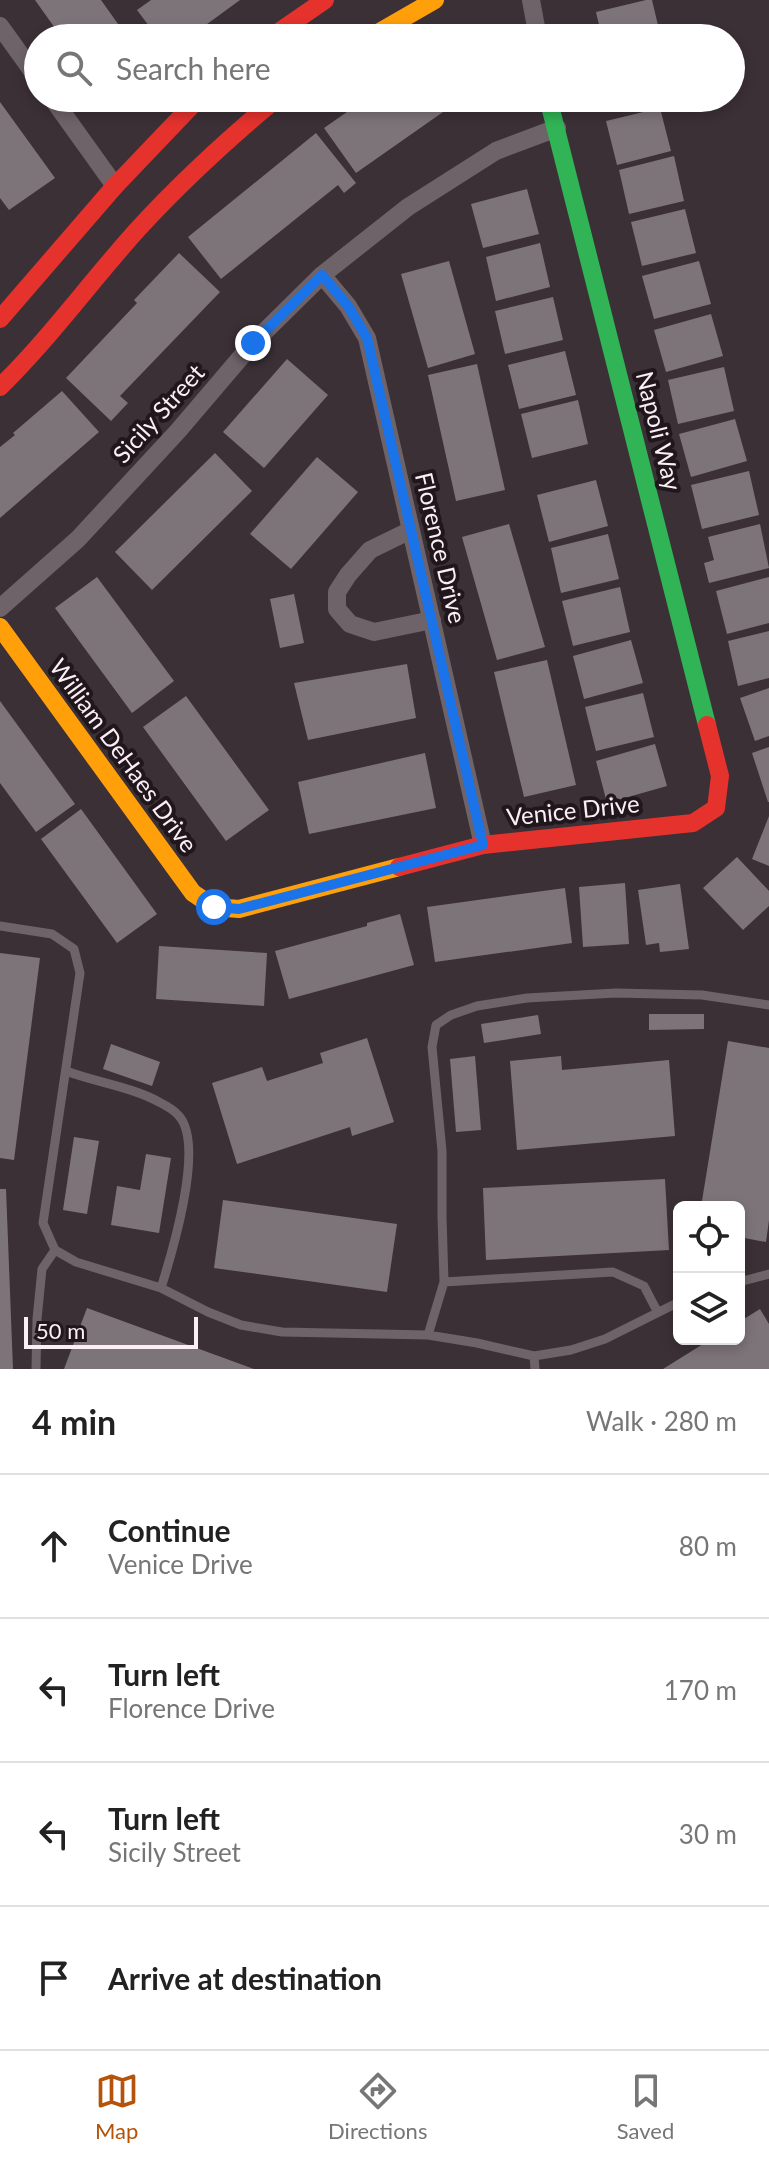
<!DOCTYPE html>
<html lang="en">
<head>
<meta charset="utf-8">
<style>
  :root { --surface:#fff; --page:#f2f2f2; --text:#222; --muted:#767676; --line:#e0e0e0; --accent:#b45309 }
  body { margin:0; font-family:Lato,sans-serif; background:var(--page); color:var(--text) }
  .controls { position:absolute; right:24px; bottom:24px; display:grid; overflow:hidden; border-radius:12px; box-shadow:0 4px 12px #0003 }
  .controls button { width:72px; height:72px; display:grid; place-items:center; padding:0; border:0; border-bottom:2px solid var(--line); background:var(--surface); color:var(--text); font:40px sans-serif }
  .scale { position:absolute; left:24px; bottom:20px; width:174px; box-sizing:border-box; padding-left:8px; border:4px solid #fbeef4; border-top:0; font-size:22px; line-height:28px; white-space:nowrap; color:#fbeef4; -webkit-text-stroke:6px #20171c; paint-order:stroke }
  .stop { position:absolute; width:24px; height:24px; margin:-18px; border:6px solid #1a73e8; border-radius:50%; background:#fff }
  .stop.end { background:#1a73e8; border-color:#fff; box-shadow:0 2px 8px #0008 }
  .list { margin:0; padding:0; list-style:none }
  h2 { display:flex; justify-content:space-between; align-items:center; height:104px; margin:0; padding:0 32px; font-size:34px }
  h2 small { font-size:26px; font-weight:400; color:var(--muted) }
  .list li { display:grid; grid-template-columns:52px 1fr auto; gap:24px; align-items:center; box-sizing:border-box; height:144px; padding:0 32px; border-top:2px solid var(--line) }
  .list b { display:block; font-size:30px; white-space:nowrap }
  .list p { margin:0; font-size:26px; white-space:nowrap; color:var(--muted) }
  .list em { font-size:26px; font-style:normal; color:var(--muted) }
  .icon { flex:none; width:44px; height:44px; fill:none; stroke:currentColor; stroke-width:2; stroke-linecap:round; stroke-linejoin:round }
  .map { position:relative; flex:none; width:769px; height:1369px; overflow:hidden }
  .search { position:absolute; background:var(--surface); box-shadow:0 4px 12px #0003; left:24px; right:24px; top:24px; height:88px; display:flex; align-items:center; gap:20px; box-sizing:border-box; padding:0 28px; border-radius:44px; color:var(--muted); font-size:30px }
  .sheet { height:680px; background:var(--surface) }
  nav { display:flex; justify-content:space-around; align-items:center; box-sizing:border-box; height:112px; border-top:2px solid var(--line); background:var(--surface); font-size:22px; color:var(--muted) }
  nav a { display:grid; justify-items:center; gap:4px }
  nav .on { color:var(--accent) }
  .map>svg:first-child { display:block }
</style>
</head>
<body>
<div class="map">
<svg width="769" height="1369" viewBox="0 0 769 1369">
  <rect width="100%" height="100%" fill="#3b3036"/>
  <path fill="#7d7479" d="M35,0h66l27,38h-66z
    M151,0h89l-52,38h-30l-21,-28z
    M646,0h6l9,38h-59l-6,-26z
    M105,98h20l-14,10z
    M367,98h96l-107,75 -32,-45z
    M604,98h59v1l-57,12z
    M0,102l55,76 -46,32 -9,-12z
    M660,108l11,43 -54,14 -11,-44z
    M316,133l40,50 -12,10 -6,-8 -117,94 -33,-42z
    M674,156l10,45 -55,13 -10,-44z
    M527,189l12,45 -56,14 -12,-44z
    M685,209l11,44 -54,13 -11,-44z
    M540,243l10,44 -54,14 -10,-44z
    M179,253l41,39 -100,104 8,7 -17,18 -45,-43 71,-75 -3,-3z
    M449,261l26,93 -47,14 -27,-94z
    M699,261l12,43 -57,15 -12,-43z
    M553,297l10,43 -58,14 -10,-43z
    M711,314l12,42 -57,16 -12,-42z
    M565,351l11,44 -57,14 -11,-44z
    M287,359l41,36 -64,73 -41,-36z
    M477,364l28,126 -49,11 -28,-126z
    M724,367l10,44 -56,13 -10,-44z
    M62,391l37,41 -99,86v-71l15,-12 -2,-2z
    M578,400l10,44 -56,14 -11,-44z
    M735,419l12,42 -56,16 -12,-43z
    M215,453l37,38 -100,99 -37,-38z
    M317,457l41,35 -67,77 -41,-35z
    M749,471l10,44 -57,14 -11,-44z
    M596,480l12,46 -59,16 -12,-47z
    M509,524l36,123 -48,13 -35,-123z
    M760,524l9,44 -60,15 -5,-20 10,-3 -6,-23z
    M608,534l11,45 -58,14 -10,-45z
    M97,577l77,104 -42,32 -77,-105z
    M769,577v46l-42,11 -11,-43z
    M620,587l10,45 -57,14 -11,-45z
    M294,594l10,49 -24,5 -10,-49z
    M769,631v47l-31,8 -10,-45z
    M631,640l12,43 -59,16 -11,-43z
    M547,660l29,125 -52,12 -30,-125z
    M407,664l9,54 -108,22 -14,-57z
    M769,688v48l-14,5 -15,-43z
    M643,693l11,44 -58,14 -11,-44z
    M186,696l83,114 -43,31 -83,-114z
    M0,701l75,103 -39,28 -36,-49z
    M655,744l12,42 -60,17 -11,-42z
    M769,747v55h-1l-16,-49z
    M425,753l11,55 -127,26 -11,-52z
    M81,809l76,105 -40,29 -76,-104z
    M769,816v50l-17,-7z
    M737,857l32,34v15l-26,24 -40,-42z
    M625,883l4,61 -46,3 -4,-60z
    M680,884l9,65 -29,3 -1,-9 -13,2 -8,-55z
    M565,888l7,55 -137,19 -8,-55z
    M400,914l14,51 -125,34 -14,-48 92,-25v-3z
    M159,946l108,7 -3,53 -108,-7z
    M0,953l40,5 -26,202 -14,-2z
    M649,1014h55v15l-55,1z
    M538,1015l3,19 -57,9 -3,-19z
    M367,1038l27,84 -42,14 -2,-9 -113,37 -25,-81 50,-16 5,14 56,-18 -3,-10z
    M728,1041l41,7v172l-3,22 -27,-5v-30h-38z
    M111,1044l49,18 -8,24 -49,-17z
    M475,1056l6,74 -25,2 -6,-73z
    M561,1056l1,14 107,-10 6,76 -158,14 -7,-89z
    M74,1137l25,4 -12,73 -24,-4z
    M146,1154l25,4 -12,75 -48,-8 6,-39 23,4z
    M665,1179l4,71 -183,10 -3,-72z
    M0,1189h6l7,180h-13z
    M223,1200l174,24 -10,68 -173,-24z
    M87,1308l167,61h-190z
    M760,1309l9,15v45h-106l48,-30h28v-17z"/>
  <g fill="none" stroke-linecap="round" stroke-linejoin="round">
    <path stroke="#6d6368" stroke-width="9" d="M0,926l52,8 22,15 6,24 -37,250 12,27 21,12 85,26 47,24 33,13 41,7 146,3 49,8 57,13 37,-6 34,-11 74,-37
      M66,1071c29,11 66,16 93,31 6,3 16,9 20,14 26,29 -7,137 -18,172
      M444,1282l169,-10 31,14 13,25
      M739,1282l30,-8
      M428,1335l16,-53 -2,-65v-66l-10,-104 4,-22 15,-10 26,-9 50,-8 89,-5 86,2 67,10
      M534,1356l1,13
      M36,1369l1,-50 5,-50 13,-19"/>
    <path stroke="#6d6368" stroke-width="18" d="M531,0l7,38
      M0,26l38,53
      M52,98l63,88
      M322,275l26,31 19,32 116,507
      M411,530l-41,20 -22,25 -11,17v17l13,15 24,8 58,-12
      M0,608l78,-69 100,-108 75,-88 69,-68 86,-68 88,-56 61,-23"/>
    <path stroke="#30b455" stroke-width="18" d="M548,98l159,627"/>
    <path stroke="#ff9f0a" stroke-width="18" d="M369,38l66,-38
      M0,627l193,266 21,14 25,2 160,-42"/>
    <path stroke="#e5322d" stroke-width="18" d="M270,38l55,-38
      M0,319l115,-133 84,-88
      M0,387c50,-49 91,-106 138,-158 43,-47 90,-90 139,-131
      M399,867l84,-22 210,-22 23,-15 4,-32 -13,-51"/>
  </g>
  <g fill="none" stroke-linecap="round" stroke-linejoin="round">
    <path stroke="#1a73e8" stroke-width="10" d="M214,907l25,2 244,-64 -116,-507 -19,-32 -26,-31 -69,68"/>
  </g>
  <g text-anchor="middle" stroke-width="8" stroke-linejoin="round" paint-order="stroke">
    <g font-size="24" fill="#fbeef4" stroke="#20171c">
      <text transform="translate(159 414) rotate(-48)" y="8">Sicily Street</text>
      <text transform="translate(658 431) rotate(76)" y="8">Napoli Way</text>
      <text transform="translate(440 548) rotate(77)" y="8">Florence Drive</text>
      <text transform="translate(123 756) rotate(54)" y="8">William DeHaes Drive</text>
      <text transform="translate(573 811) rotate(-6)" y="8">Venice Drive</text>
    </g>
  </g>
</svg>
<div class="controls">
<button><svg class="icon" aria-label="locate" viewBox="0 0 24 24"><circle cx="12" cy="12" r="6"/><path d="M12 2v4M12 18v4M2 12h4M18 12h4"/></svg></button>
<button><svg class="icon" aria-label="layers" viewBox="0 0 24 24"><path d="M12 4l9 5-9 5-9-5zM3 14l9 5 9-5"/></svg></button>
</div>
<div class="scale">50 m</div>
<div class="stop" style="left:214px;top:907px"></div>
<div class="stop end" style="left:253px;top:343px"></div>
<div class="search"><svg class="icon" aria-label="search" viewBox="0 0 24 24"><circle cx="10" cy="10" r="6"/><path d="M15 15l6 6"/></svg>Search here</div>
</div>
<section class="sheet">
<h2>4 min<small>Walk · 280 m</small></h2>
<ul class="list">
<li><svg class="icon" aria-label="ahead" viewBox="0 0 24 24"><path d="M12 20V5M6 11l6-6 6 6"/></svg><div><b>Continue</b><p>Venice Drive</p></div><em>80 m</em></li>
<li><svg class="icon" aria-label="left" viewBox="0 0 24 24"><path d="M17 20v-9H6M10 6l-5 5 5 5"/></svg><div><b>Turn left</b><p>Florence Drive</p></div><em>170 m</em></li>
<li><svg class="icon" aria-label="left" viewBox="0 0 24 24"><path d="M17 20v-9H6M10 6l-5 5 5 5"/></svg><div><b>Turn left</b><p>Sicily Street</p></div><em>30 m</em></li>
<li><svg class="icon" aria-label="arrive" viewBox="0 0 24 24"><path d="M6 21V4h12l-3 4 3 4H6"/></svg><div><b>Arrive at destination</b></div></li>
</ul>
</section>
<nav>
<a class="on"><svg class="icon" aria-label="map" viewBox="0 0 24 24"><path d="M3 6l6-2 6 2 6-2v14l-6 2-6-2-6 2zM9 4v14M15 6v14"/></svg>Map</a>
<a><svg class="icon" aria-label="directions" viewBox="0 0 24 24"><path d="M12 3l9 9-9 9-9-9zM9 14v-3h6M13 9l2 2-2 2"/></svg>Directions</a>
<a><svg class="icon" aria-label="saved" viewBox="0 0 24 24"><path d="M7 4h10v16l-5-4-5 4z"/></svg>Saved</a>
</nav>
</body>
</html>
